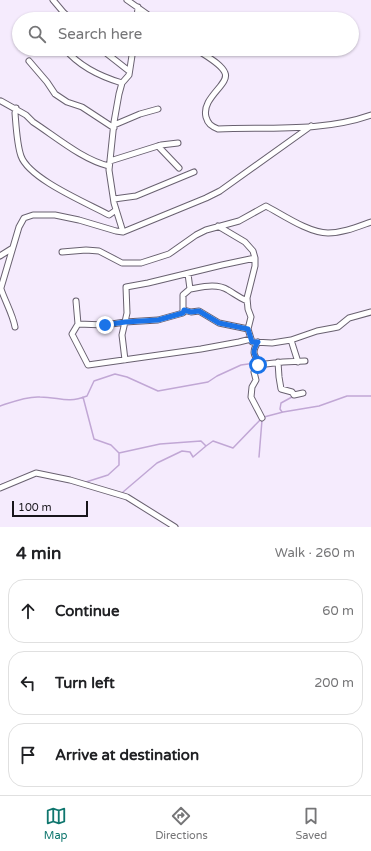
<!DOCTYPE html>
<html lang="en">
<head>
<meta charset="utf-8">
<style>
  :root { --surface:#fff; --page:#f6f6f6; --text:#202124; --muted:#757577; --line:#e0e0e0; --accent:#0f766e }
  body { margin:0; font-family:"Varela Round",sans-serif; background:var(--page); color:var(--text) }
  .scale { position:absolute; left:12px; bottom:10px; width:76px; box-sizing:border-box; padding-left:4px; border:2px solid #18151b; border-top:0; font-size:11px; line-height:14px; white-space:nowrap; color:#18151b; -webkit-text-stroke:3px #f5ebfd; paint-order:stroke }
  .stop { position:absolute; width:12px; height:12px; margin:-9px; border:3px solid #1a73e8; border-radius:50%; background:#fff }
  .stop.end { background:#1a73e8; border-color:#fff; box-shadow:0 1px 4px #0008 }
  .list { margin:0; padding:0; list-style:none }
  h2 { display:flex; justify-content:space-between; align-items:center; height:52px; margin:0; padding:0 16px; font-size:17px }
  h2 small { font-size:13px; font-weight:400; color:var(--muted) }
  .list li { display:grid; grid-template-columns:26px 1fr auto; gap:12px; align-items:center; box-sizing:border-box; height:64px; margin:0 8px 8px; padding:0 8px; border:1px solid var(--line); border-radius:16px }
  .list b { display:block; font-size:15px; white-space:nowrap }
  .list em { font-size:13px; font-style:normal; color:var(--muted) }
  .icon { flex:none; width:22px; height:22px; fill:none; stroke:currentColor; stroke-width:2; stroke-linecap:round; stroke-linejoin:round }
  .map { position:relative; flex:none; width:371px; height:527px; overflow:hidden }
  .search { position:absolute; background:var(--surface); box-shadow:0 1px 3px #0004; left:12px; right:12px; top:12px; height:44px; display:flex; align-items:center; gap:10px; box-sizing:border-box; padding:0 14px; border-radius:22px; color:var(--muted); font-size:15px }
  .sheet { height:268px; background:var(--surface) }
  nav { display:flex; justify-content:space-around; align-items:center; box-sizing:border-box; height:56px; border-top:1px solid var(--line); background:var(--surface); font-size:11px; color:var(--muted) }
  nav a { display:grid; justify-items:center; gap:2px }
  nav .on { color:var(--accent) }
  .map>svg:first-child { display:block }
</style>
</head>
<body>
<div class="map">
<svg width="371" height="527" viewBox="0 0 371 527">
  <rect width="100%" height="100%" fill="#f5ebfd"/>
  <g fill="none" stroke-linecap="round" stroke-linejoin="round">
    <path stroke="#c1a7d5" stroke-width="1.5" d="M83,397l11,42 17,6 8,8
      M0,406c12,-4 27,-10 40,-9 20,0 26,7 47,-1l7,-15 21,-7 12,3 31,14 50,-9 9,-6 24,-11 14,-2
      M282,412l-2,-3 1,-6 11,-6
      M264,417l19,-5 36,-6 28,-10h24
      M259,457l3,-37
      M86,482l22,-7 11,-10v-12l41,-9 41,-3 5,5 7,-5 20,7 28,-29
      M0,485l11,-4
      M123,492l34,-29 25,-12 8,1 3,5 13,-11"/>
    <defs>
      <path id="street" d="M53,0l11,13 7,6
        M127,0l27,19
        M137,19l1,-12
        M65,49c14,17 37,28 57,34
        M101,49l28,22
        M196,49c8,6 26,15 29,24 5,11 -24,25 -19,44 2,7 5,9 12,12 50,-2 105,3 153,-14
        M29,61l18,21 8,12 12,8 15,5 32,21
        M1,101l25,14 7,7c23,15 50,38 76,44
        M16,108l-1,5c1,12 2,32 6,43 8,23 66,47 88,59l7,-5
        M114,125l26,-11 18,-5
        M158,146l21,22
        M110,161l51,-16 17,-2
        M114,199l22,-3 58,-24
        M218,226l27,16 8,9 2,7v8l-8,32 1,11 3,8 -3,12 4,13 20,1 19,-3 7,22
        M123,232l-9,-29 -5,-33 5,-48 5,-28 3,-11 7,-8 4,-26
        M62,252l24,-2 13,1 23,12h19l28,-9 27,-19 10,-5 33,-9 27,-15c17,9 43,27 62,27 15,0 29,-6 43,-11
        M0,256l11,-7
        M188,274l2,15c12,-2 27,-6 38,1 7,4 10,7 19,11
        M1,289c4,12 12,26 14,38
        M0,291l19,-64 5,-9 9,-3h22l24,5 37,11 7,1 83,-34 14,-7 91,-65
        M76,301l2,23 27,1 20,-3 33,-2 25,-7v-18l7,-6
        M184,310l7,2 8,-1 20,12 29,6
        M78,324l-6,10 16,31 113,-16 38,-7 12,-3
        M291,340l26,-9 16,-3 5,-1 11,-9 22,-6
        M258,342c-7,11 -4,13 3,23
        M125,360l-3,-25 5,-22 -1,-26 22,-4 74,-18 33,-7
        M278,362l1,15 2,12 11,3 2,3 9,-2
        M262,418l-11,-21 1,-10 4,-7 -2,-8 3,-7 26,-3 22,-1
        M0,488l36,-15 34,7 57,17 48,30"/>
    </defs>
    <use href="#street" stroke="#696170" stroke-width="7"/>
    <use href="#street" stroke="#fff" stroke-width="5"/>
  </g>
  <g fill="none" stroke-linecap="round" stroke-linejoin="round">
    <path stroke="#1a73e8" stroke-width="5" d="M105,325l20,-3 33,-2 25,-7 1,-3 7,2 8,-1 20,12 29,6 4,13h6c-7,11 -4,13 3,22l-3,1"/>
  </g>
</svg>
<div class="scale">100 m</div>
<div class="stop" style="left:258px;top:365px"></div>
<div class="stop end" style="left:105px;top:325px"></div>
<div class="search"><svg class="icon" aria-label="search" viewBox="0 0 24 24"><circle cx="10" cy="10" r="6"/><path d="M15 15l6 6"/></svg>Search here</div>
</div>
<section class="sheet">
<h2>4 min<small>Walk · 260 m</small></h2>
<ul class="list">
<li><svg class="icon" aria-label="ahead" viewBox="0 0 24 24"><path d="M12 20V5M6 11l6-6 6 6"/></svg><div><b>Continue</b></div><em>60 m</em></li>
<li><svg class="icon" aria-label="left" viewBox="0 0 24 24"><path d="M17 20v-9H6M10 6l-5 5 5 5"/></svg><div><b>Turn left</b></div><em>200 m</em></li>
<li><svg class="icon" aria-label="arrive" viewBox="0 0 24 24"><path d="M6 21V4h12l-3 4 3 4H6"/></svg><div><b>Arrive at destination</b></div></li>
</ul>
</section>
<nav>
<a class="on"><svg class="icon" aria-label="map" viewBox="0 0 24 24"><path d="M3 6l6-2 6 2 6-2v14l-6 2-6-2-6 2zM9 4v14M15 6v14"/></svg>Map</a>
<a><svg class="icon" aria-label="directions" viewBox="0 0 24 24"><path d="M12 3l9 9-9 9-9-9zM9 14v-3h6M13 9l2 2-2 2"/></svg>Directions</a>
<a><svg class="icon" aria-label="saved" viewBox="0 0 24 24"><path d="M7 4h10v16l-5-4-5 4z"/></svg>Saved</a>
</nav>
</body>
</html>
